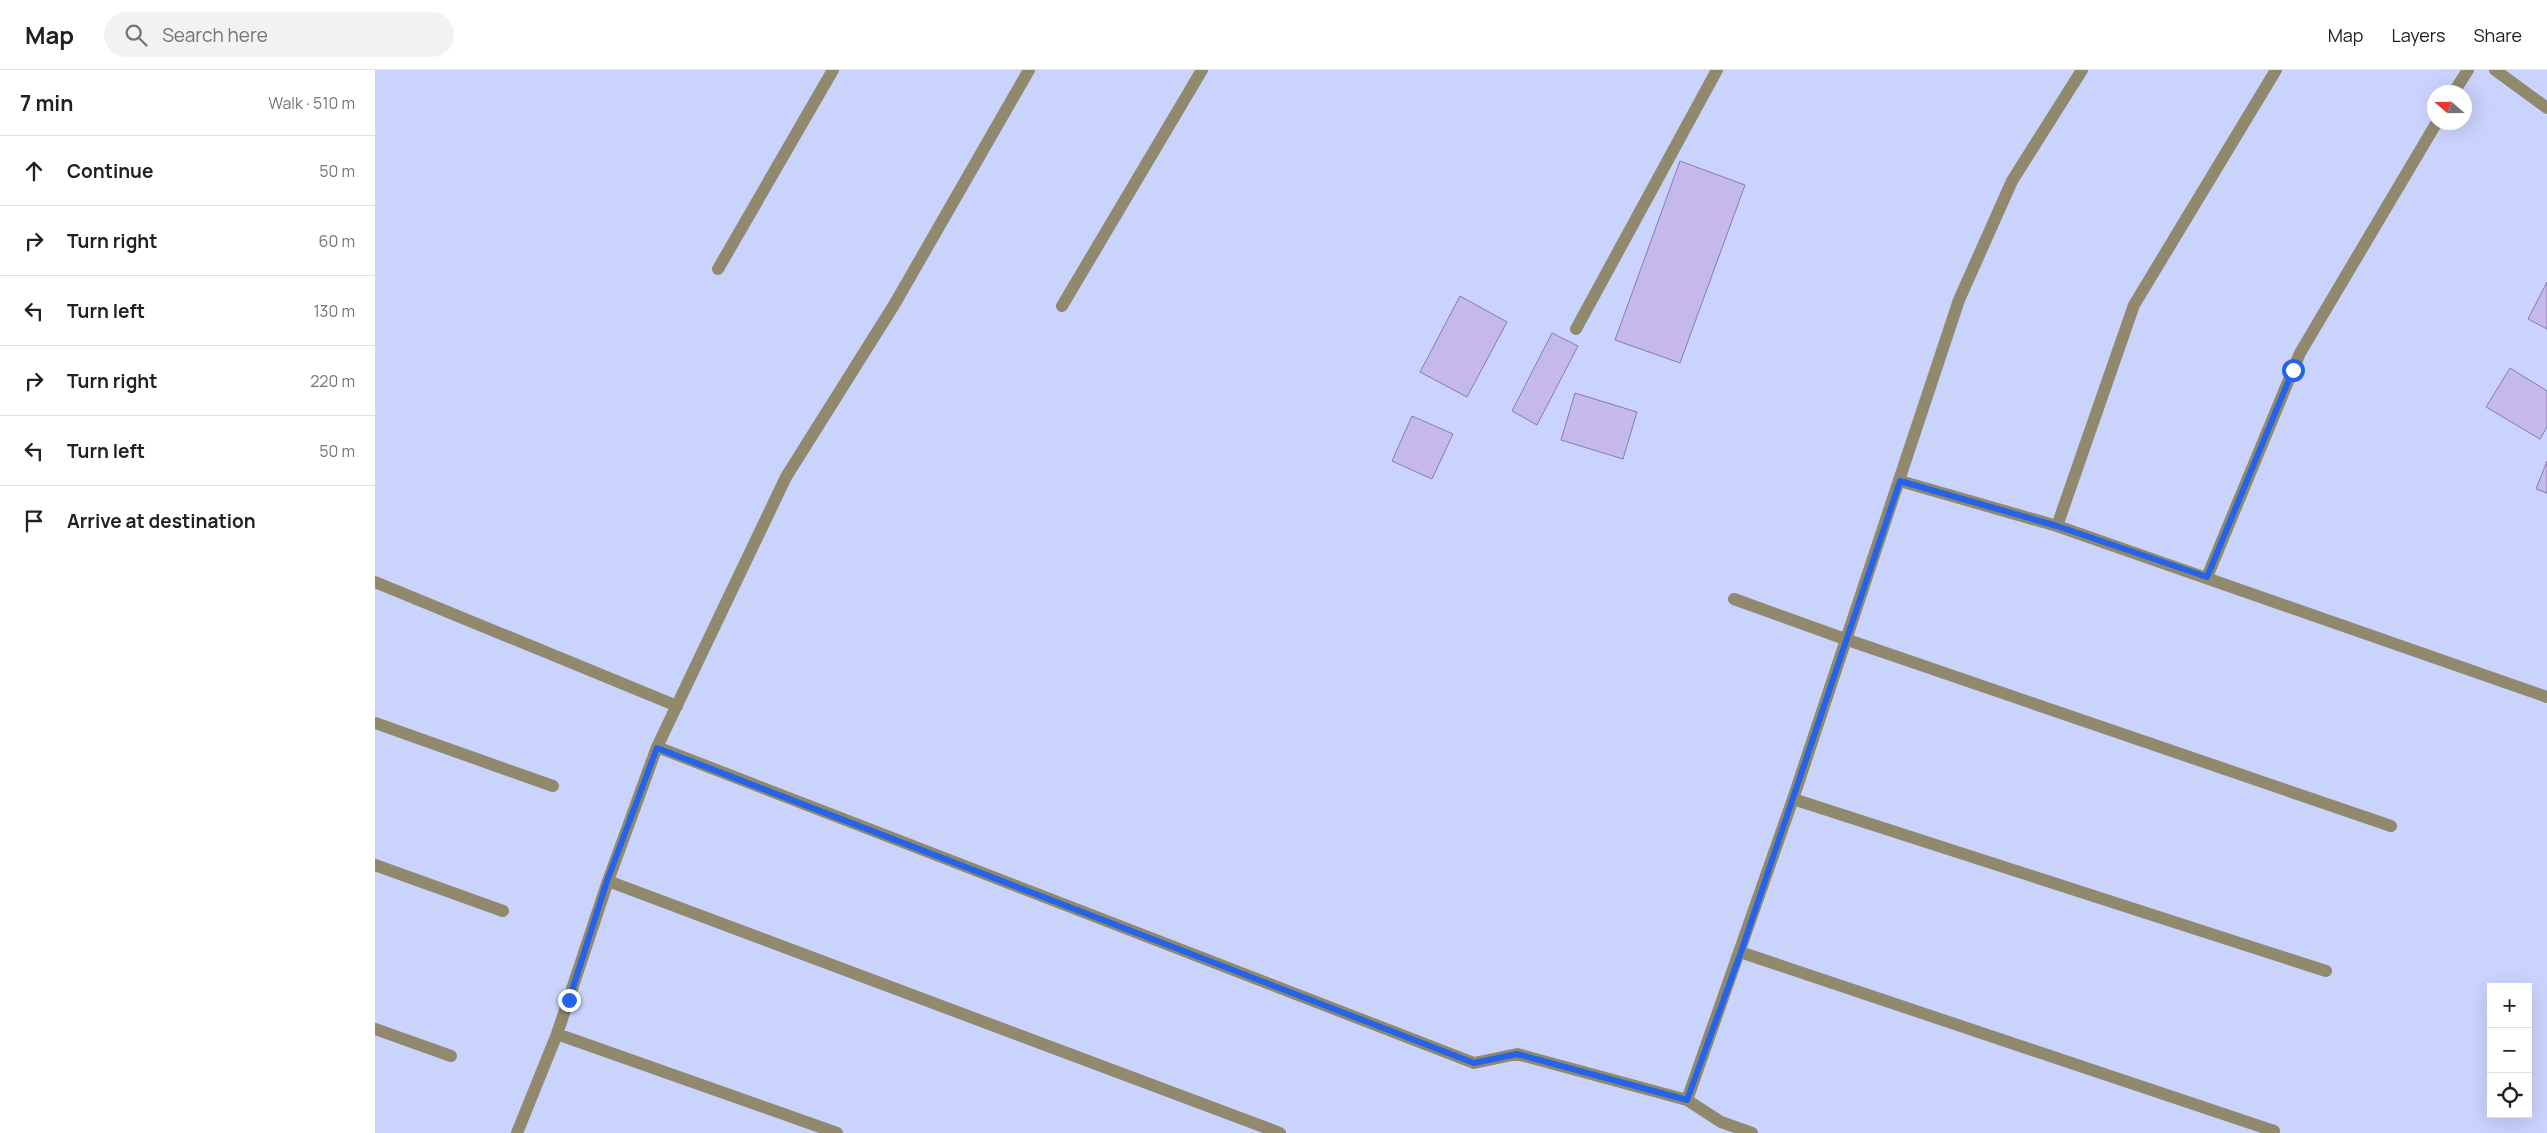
<!DOCTYPE html>
<html lang="en">
<head>
<meta charset="utf-8">
<style>
  :root { --surface:#fff; --page:#f2f2f2; --text:#202124; --muted:#757577; --line:#e0e0e0 }
  body { margin:0; font-family:Manrope,sans-serif; background:var(--page); color:var(--text) }
  .controls { position:absolute; right:15px; bottom:15px; display:grid; overflow:hidden; border-radius:0px; box-shadow:0 5px 20px #0002 }
  .controls button { width:45px; height:45px; display:grid; place-items:center; padding:0; border:0; border-bottom:1px solid var(--line); background:var(--surface); color:var(--text); font:25px sans-serif }
  .compass { position:absolute; left:2052px; top:15px; width:45px; height:45px; border-radius:50%; background:var(--surface); box-shadow:0 5px 20px #0002; rotate:290deg }
  .stop { position:absolute; width:15px; height:15px; margin:-11px; border:4px solid #2563eb; border-radius:50%; background:#fff }
  .stop.end { background:#2563eb; border-color:#fff; box-shadow:0 1px 5px #0008 }
  .list { margin:0; padding:0; list-style:none }
  h2 { display:flex; justify-content:space-between; align-items:center; height:65px; margin:0; padding:0 20px; font-size:21px }
  h2 small { font-size:16px; font-weight:400; color:var(--muted) }
  .list li { display:grid; grid-template-columns:32px 1fr auto; gap:15px; align-items:center; box-sizing:border-box; height:70px; padding:0 20px; border-top:1px solid var(--line) }
  .list b { display:block; font-size:19px; white-space:nowrap }
  .list em { font-size:16px; font-style:normal; color:var(--muted) }
  .icon { flex:none; width:28px; height:28px; fill:none; stroke:currentColor; stroke-width:2; stroke-linecap:round; stroke-linejoin:round }
  .map { position:relative; flex:none; width:2172px; height:1063px; overflow:hidden }
  header { display:flex; align-items:center; gap:30px; box-sizing:border-box; height:70px; padding:0 25px; background:var(--surface); border-bottom:1px solid var(--line) }
  header strong { font-size:24px }
  nav { display:flex; gap:28px; margin-inline-start:auto; font-size:18px }
  .search { width:350px; height:45px; background:var(--page); display:flex; align-items:center; gap:12px; box-sizing:border-box; padding:0 18px; border-radius:28px; color:var(--muted); font-size:19px }
  main { display:flex }
  aside { flex:1; background:var(--surface) }
  .map>svg:first-child { display:block }
</style>
</head>
<body>
<header>
<strong>Map</strong>
<div class="search"><svg class="icon" aria-label="search" viewBox="0 0 24 24"><circle cx="10" cy="10" r="6"/><path d="M15 15l6 6"/></svg>Search here</div>
<nav><a>Map</a><a>Layers</a><a>Share</a></nav>
</header>
<main>
<aside>
<h2>7 min<small>Walk · 510 m</small></h2>
<ul class="list">
<li><svg class="icon" aria-label="ahead" viewBox="0 0 24 24"><path d="M12 20V5M6 11l6-6 6 6"/></svg><div><b>Continue</b></div><em>50 m</em></li>
<li><svg class="icon" aria-label="right" viewBox="0 0 24 24"><path d="M7 20v-9h11M14 6l5 5-5 5"/></svg><div><b>Turn right</b></div><em>60 m</em></li>
<li><svg class="icon" aria-label="left" viewBox="0 0 24 24"><path d="M17 20v-9H6M10 6l-5 5 5 5"/></svg><div><b>Turn left</b></div><em>130 m</em></li>
<li><svg class="icon" aria-label="right" viewBox="0 0 24 24"><path d="M7 20v-9h11M14 6l5 5-5 5"/></svg><div><b>Turn right</b></div><em>220 m</em></li>
<li><svg class="icon" aria-label="left" viewBox="0 0 24 24"><path d="M17 20v-9H6M10 6l-5 5 5 5"/></svg><div><b>Turn left</b></div><em>50 m</em></li>
<li><svg class="icon" aria-label="arrive" viewBox="0 0 24 24"><path d="M6 21V4h12l-3 4 3 4H6"/></svg><div><b>Arrive at destination</b></div></li>
</ul>
</aside>
<div class="map">
<svg width="2172" height="1063" viewBox="0 0 2172 1063">
  <rect width="100%" height="100%" fill="#cad3fc"/>
  <path fill="#c5b8eb" stroke="#887cac" d="M1305,91l65,24 -65,178 -65,-23z
    M2172,212v47l-19,-10z
    M1085,226l47,26 -40,75 -47,-25z
    M1177,263l26,13 -41,79 -25,-14z
    M2135,298l37,23v36l-7,12 -54,-32z
    M1200,323l62,19 -14,47 -62,-19z
    M1037,346l41,18 -21,45 -40,-18z
    M2172,391v32l-11,-4z"/>
  <g fill="none" stroke-linecap="round" stroke-linejoin="round">
    <path stroke="#90896e" stroke-width="12" d="M2120,0l52,38
      M2079,22l14,-22
      M343,199l115,-199
      M687,236l140,-236
      M1201,259l141,-259
      M1525,411l157,45 490,171
      M1682,456l77,-221 142,-235
      M1832,507l93,-224 137,-231
      M0,512l302,124
      M1359,529l111,40 546,187
      M0,653l178,63
      M282,677l817,316 43,-9 170,46 34,22 31,11
      M1418,729l533,172
      M0,795l128,46
      M233,811l672,252
      M1365,882l534,179
      M0,959l76,27
      M182,964l280,99
      M1312,1030l106,-301 166,-499 53,-119 70,-111
      M142,1063l40,-99 51,-153 49,-134 129,-270 108,-172 135,-235"/>
  </g>
  <g fill="none" stroke-linecap="round" stroke-linejoin="round">
    <path stroke="#2563eb" stroke-width="6" d="M194,930l38,-119 50,-133 817,315 43,-9 170,46 54,-148 159,-471 157,45 150,51 86,-207"/>
  </g>
</svg>
<div class="controls">
<button>+</button>
<button>−</button>
<button><svg class="icon" aria-label="locate" viewBox="0 0 24 24"><circle cx="12" cy="12" r="6"/><path d="M12 2v4M12 18v4M2 12h4M18 12h4"/></svg></button>
</div>
<svg class="compass" viewBox="-18 -18 36 36"><path d="M0-13l5 13h-10z" fill="#e53935"/><path d="M0 13l5-13h-10z" fill="#757577"/></svg>
<div class="stop" style="left:1918px;top:300px"></div>
<div class="stop end" style="left:194px;top:930px"></div>
</div>
</main>
</body>
</html>
